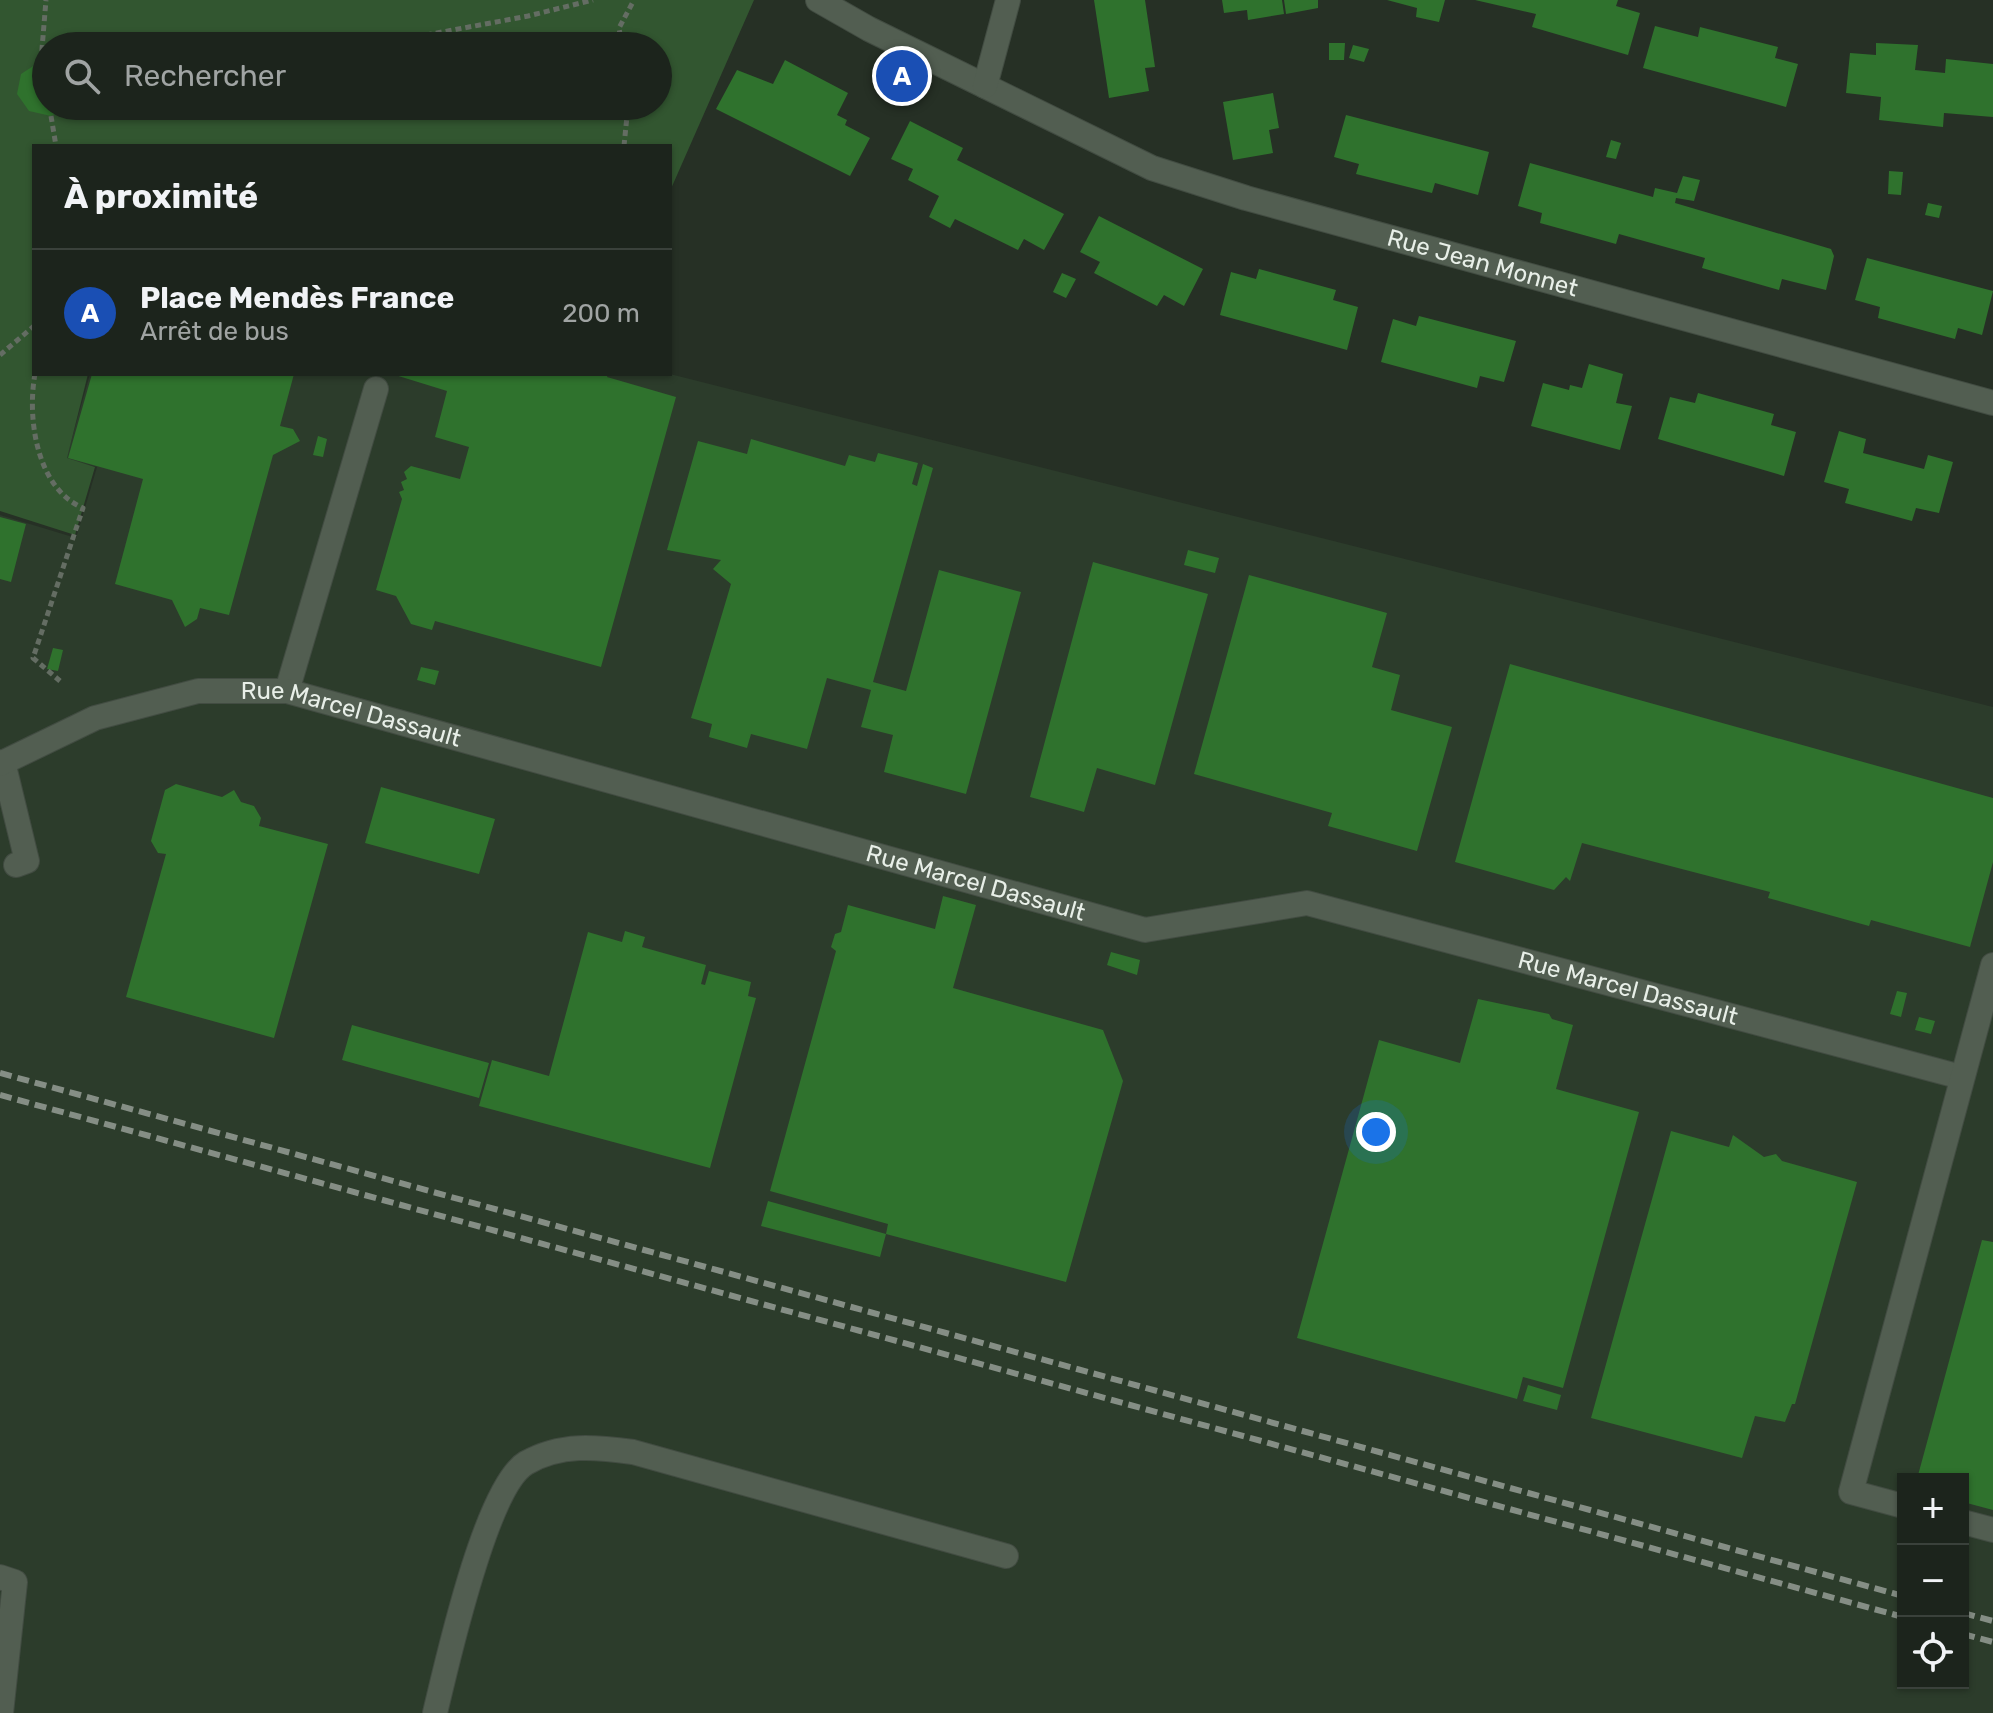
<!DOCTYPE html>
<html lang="fr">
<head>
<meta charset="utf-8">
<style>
  :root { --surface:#1c241c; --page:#293029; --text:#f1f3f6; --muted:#a0a4a3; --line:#3a413b; --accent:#baaaf7 }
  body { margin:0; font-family:Rubik,sans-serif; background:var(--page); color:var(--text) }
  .controls { position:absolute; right:24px; bottom:24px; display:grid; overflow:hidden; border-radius:0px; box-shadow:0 2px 6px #0004 }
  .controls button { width:72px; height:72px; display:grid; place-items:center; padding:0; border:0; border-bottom:2px solid var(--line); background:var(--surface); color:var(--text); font:40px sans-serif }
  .you { position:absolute; left:1376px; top:1132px; width:28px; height:28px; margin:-20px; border:6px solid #fff; border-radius:50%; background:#1a73e8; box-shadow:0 0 0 12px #1a73e833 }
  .badge { display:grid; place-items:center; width:52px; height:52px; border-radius:50%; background:var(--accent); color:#fff; font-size:26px; font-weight:700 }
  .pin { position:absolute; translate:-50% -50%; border:4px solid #fff; box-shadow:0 2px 8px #0006 }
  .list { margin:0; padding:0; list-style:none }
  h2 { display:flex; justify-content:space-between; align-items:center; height:104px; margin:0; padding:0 32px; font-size:34px }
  h2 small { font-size:26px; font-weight:400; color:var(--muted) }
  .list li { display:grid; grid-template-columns:52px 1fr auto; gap:24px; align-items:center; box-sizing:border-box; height:128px; padding:0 32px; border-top:2px solid var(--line) }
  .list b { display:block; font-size:30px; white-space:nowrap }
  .list p { margin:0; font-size:26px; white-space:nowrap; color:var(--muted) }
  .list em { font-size:26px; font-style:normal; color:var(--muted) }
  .icon { flex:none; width:44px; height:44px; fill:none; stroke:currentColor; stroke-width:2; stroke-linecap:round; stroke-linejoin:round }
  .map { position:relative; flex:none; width:1993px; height:1713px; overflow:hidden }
  .search { position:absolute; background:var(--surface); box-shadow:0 2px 6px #0004; left:32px; top:32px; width:640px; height:88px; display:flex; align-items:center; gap:20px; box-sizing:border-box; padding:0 28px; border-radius:44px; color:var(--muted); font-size:30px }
  .panel { position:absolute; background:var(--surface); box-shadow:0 2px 6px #0004; left:32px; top:144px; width:640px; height:232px; border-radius:0px }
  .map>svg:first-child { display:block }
</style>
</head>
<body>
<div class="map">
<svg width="1993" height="1713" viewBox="0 0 1993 1713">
  <rect width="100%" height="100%" fill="#263025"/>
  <path fill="#2c3c2b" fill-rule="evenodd" d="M90,374h580l1323,333v1006h-1993v-1198l76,23 21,-71 -31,-8zM1903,1479h60v204h-60z"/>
  <path fill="#325630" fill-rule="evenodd" d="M0,0h754l-84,191v-45h-636v228h54l-21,84 28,9 -20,68 -75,-24zM46,46h612v60h-612z"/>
  <path fill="#2f722d" d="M1094,0h51l10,67 -10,1 4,23 -40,7z
    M1222,0h60l2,14 -36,6 -1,-10 -23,3z
    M1284,0h34v8l-32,6z
    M1387,0h58l-6,22 -23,-5 1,-9z
    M1475,0h143l-2,6 24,7 -12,42 -96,-28 4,-13z
    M1655,26l43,11 2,-10 78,20 -3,11 23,6 -12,43 -143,-39z
    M1329,43h16l-1,17h-15z
    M1876,43l42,2 -3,25 30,3 1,-14 47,5v53l-49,-4 -1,14 -64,-7 2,-23 -35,-4 4,-40 26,2z
    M1353,45l16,4 -5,13 -15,-4z
    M785,60l63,33 -11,22 10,5 -2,5 25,13 -20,38 -134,-67 21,-39 36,14z
    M41,61l5,1v44h23l-18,10 -22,-5 -12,-17 4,-20z
    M1273,93l6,35 -10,2 4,23 -40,7 -10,-58z
    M1346,115l143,37 -11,43 -43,-12 -3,10 -76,-19 3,-10 -25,-7z
    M910,121l53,27 -6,12 107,54 -20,36 -20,-11 -6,11 -63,-31 -5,9 -21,-11 10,-21 -31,-16 5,-11 -22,-10z
    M1611,140l10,3 -5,16 -10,-2z
    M1530,163l123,34 2,-9 22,5 6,-17 17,4 -6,21 -18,-3 -1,5 156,46 3,7 -8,34 -44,-11 -3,11 -77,-22 3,-10 -36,-10 -50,-14 -3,10 -76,-21 2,-10 -24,-7z
    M1889,171l14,1 -2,23 -13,-1z
    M1928,203l14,3 -3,12 -14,-3z
    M1099,216l104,53 -19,37 -20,-11 -7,11 -63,-33 6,-11 -20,-10z
    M1867,258l126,33 -11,44 -24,-7 -3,11 -77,-21 2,-11 -25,-7z
    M1259,269l77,21 -3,10 25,7 -11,43 -127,-35 11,-43 25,7z
    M1062,273l14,6 -10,19 -13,-6z
    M1419,316l97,25 -12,41 -24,-6 -3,12 -96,-26 12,-43 23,7z
    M1589,364l34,10 -7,29 16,3 -12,44 -89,-24 12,-43 26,7 1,-5 12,3z
    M92,374h202l-14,52 13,3 7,12 -27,14 -44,160 -29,-7 -3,11 -12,8 -13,-27 -57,-16 28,-105 -75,-21z
    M392,374h216l-1,3 69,20 -75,270 -166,-46 -3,9 -21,-6 -15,-28 -20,-6 26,-91 -3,-7 5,-2 -3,-8 6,-3 -3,-7 7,-6 49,13 9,-32 -34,-10 12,-46z
    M1698,393l76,21 -3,11 25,7 -12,44 -126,-37 12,-42 25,6z
    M1839,431l27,8 -3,14 61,16 4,-14 25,7 -14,51 -23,-5 -4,13 -67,-18 4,-14 -25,-7z
    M318,436l9,3 -4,18 -10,-2z
    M751,439l94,27 4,-11 26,7 3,-9 40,10 -6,21 5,2 6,-22 10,4 -60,214 33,9 33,-121 82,22 -55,202 -82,-22 9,-37 -32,-8 10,-37 -44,-12 -20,71 -56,-15 -4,14 -38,-11 3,-13 -21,-6 40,-134 -18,-15 8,-9 -54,-10 31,-109 49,13z
    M0,517l26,7 -15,58 -11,-3z
    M1188,550l31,8 -4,15 -31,-8z
    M1093,562l115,32 -53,191 -58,-17 -13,44 -54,-15z
    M1249,575l138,38 -15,54 28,8 -9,35 61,17 -35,124 -89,-25 4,-13 -138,-39z
    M53,648l10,2 -5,21 -11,-2z
    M1510,664l483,134v64l-23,85 -99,-27 -2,6 -101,-28 2,-6 -188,-49 -12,38 -4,-4 -12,13 -99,-28z
    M421,667l18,4 -4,14 -18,-5z
    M176,784l46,13 12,-7 7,12 13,4 7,12 -2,8 69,18 -54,194 -148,-41 40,-143 -8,-1 -7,-12 14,-51z
    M381,787l114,32 -16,55 -114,-31z
    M943,896l33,9 -23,83 150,42 20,51 -57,201 -180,-48 -6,23 -119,-31 7,-25 118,33 2,-10 -118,-33 66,-240 -5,-4 4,-13 6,-2 7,-27 87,24z
    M625,931l20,6 -3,10 64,18 -5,19 4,1 4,-14 42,11 -3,14 8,2 -46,170 -231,-62 13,-46 57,16 39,-144 34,10z
    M1111,952l29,8 -3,15 -30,-10z
    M1897,991l10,2 -6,24 -11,-3z
    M1478,999l71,15 3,5 21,6 -17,64 83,23 -76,276 -40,-11 -6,22 -220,-61 82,-298 81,23z
    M1919,1017l16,4 -4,13 -16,-4z
    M352,1025l137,38 -10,35 -137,-38z
    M1671,1131l58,16 4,-12 31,22 12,-3 6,7 75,21 -62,222h-3l-7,18 -30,-6 -13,42 -151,-40z
    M1982,1240l11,2v268l-30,-8v-23h-46z
    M1528,1385l33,10 -4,15 -34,-9z"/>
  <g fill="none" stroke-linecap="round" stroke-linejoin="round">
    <defs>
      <g id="minor">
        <path id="s1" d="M818,0l51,29 283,139 94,30 747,205"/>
        <path d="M985,86l23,-86"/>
        <path d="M287,691l89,-302"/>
        <path d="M3,762l24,99 -11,4"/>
        <path id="s2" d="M0,764l95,-46 103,-27h89l858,239 162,-27 654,174"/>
        <path d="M1903,1506l-52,-14 142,-527"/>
        <path d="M1963,1522l30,8"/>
        <path d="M0,1577l15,5 -14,131"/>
        <path d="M435,1713c12,-50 51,-226 91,-250 35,-20 70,-16 107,-11l373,104"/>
      </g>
    </defs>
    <use href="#minor" stroke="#424c42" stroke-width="26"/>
    <path stroke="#646d63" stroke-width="5" stroke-dasharray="6 4" stroke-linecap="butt" d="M367,46l161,-30 65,-16
      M622,46l-3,-18 15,-28
      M41,61l5,-61
      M51,116l5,30
      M624,146l4,-40
      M0,355l34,-29
      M35,374c-8,43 1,114 48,134l-50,150 27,23"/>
    <use href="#minor" stroke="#525e51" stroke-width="24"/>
    <path stroke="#858e85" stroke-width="6" stroke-dasharray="12 6" stroke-linecap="butt" d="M0,1073l1903,523
      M0,1095l1903,522
      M1963,1613l30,8
      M1963,1634l30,8"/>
  </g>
  <g text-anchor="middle" stroke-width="8" stroke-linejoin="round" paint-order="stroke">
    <g font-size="24" fill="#e8efe8" stroke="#1c261b">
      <text dy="8" stroke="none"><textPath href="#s1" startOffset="718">Rue Jean Monnet</textPath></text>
      <text dy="8" stroke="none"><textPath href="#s2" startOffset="368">Rue Marcel Dassault</textPath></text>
      <text dy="8" stroke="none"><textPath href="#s2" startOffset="1016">Rue Marcel Dassault</textPath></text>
      <text dy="8" stroke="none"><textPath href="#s2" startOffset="1688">Rue Marcel Dassault</textPath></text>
    </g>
  </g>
</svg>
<div class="controls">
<button>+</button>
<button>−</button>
<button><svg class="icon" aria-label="locate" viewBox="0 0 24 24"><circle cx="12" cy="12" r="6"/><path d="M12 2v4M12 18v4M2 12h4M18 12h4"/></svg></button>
</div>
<div class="you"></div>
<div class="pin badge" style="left:902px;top:76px;background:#1a4fb4">A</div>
<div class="search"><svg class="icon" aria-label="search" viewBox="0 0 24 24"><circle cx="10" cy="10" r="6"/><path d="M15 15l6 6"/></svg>Rechercher</div>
<section class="panel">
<h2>À proximité<small></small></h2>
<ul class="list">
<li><span class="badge" style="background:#1a4fb4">A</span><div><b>Place Mendès France</b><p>Arrêt de bus</p></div><em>200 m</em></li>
</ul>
</section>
</div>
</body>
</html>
